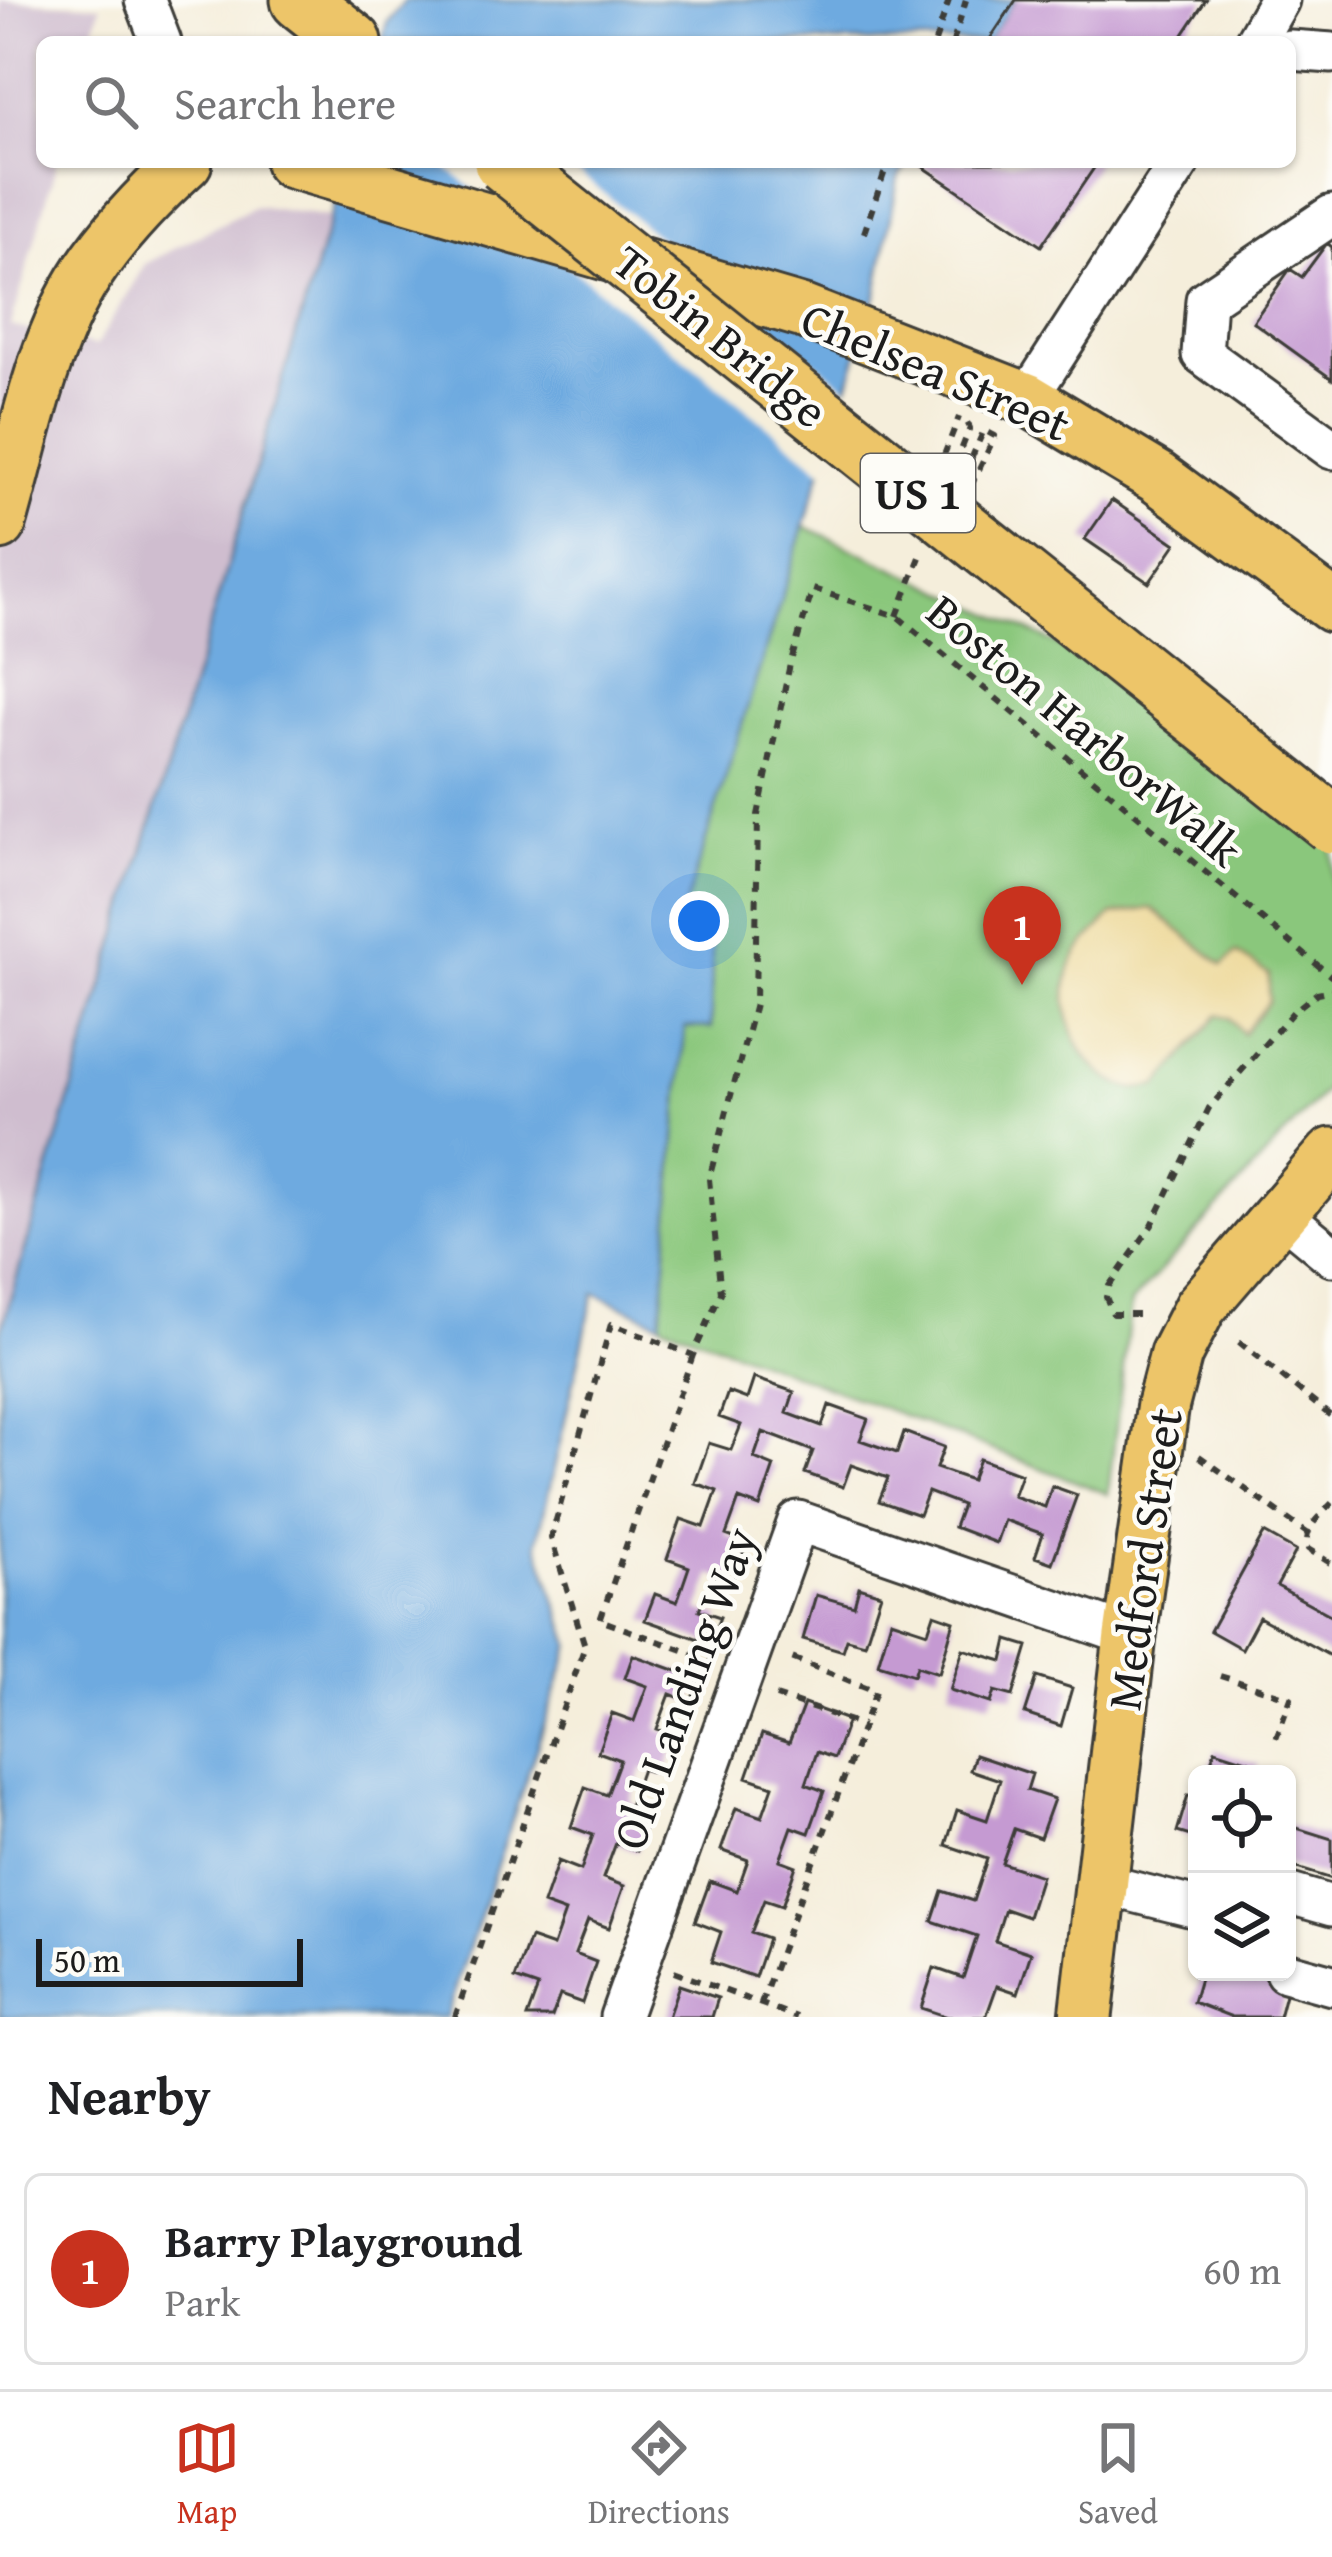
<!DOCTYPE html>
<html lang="en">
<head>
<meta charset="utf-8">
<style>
  :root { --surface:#fff; --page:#f6f6f6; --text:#202124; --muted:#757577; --line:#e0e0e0; --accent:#c8321e }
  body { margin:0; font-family:"Gentium Book Plus",serif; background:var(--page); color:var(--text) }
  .controls { position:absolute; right:36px; bottom:36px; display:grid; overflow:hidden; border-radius:18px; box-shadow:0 3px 9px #0004 }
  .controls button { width:108px; height:108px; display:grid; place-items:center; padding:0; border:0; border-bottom:3px solid var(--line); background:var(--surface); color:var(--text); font:60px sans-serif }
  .scale { position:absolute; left:36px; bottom:30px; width:267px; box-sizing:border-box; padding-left:12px; border:6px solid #1c1c1c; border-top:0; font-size:33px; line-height:42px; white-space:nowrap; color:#1c1c1c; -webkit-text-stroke:9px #fdfcf7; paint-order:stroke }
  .you { position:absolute; left:699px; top:921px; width:42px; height:42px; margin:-30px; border:9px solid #fff; border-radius:50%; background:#1a73e8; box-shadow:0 0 0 18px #1a73e833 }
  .badge { display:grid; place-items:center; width:78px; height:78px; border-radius:50%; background:var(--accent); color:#fff; font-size:39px; font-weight:700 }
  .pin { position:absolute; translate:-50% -99px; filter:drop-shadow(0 3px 6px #0008) }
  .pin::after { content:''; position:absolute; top:63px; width:42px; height:36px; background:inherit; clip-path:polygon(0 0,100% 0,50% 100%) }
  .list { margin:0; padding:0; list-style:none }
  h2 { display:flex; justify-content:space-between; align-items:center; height:156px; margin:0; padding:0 48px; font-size:51px }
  h2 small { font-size:39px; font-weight:400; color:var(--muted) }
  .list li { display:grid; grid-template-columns:78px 1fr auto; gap:36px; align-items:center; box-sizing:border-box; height:192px; margin:0 24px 24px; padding:0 24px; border:3px solid var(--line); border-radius:18px }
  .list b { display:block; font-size:45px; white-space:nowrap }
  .list p { margin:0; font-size:39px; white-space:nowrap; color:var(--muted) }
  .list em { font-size:39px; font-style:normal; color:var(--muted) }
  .icon { flex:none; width:66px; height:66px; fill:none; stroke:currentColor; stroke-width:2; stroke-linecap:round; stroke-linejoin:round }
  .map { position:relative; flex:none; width:1332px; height:2017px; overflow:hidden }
  .search { position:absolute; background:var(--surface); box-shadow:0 3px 9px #0004; left:36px; right:36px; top:36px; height:132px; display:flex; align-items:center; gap:30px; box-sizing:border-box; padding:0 42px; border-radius:18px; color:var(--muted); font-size:45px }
  .sheet { height:372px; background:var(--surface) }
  nav { display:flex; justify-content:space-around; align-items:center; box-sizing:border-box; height:168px; border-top:3px solid var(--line); background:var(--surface); font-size:33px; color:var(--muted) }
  nav a { display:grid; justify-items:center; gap:6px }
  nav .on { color:var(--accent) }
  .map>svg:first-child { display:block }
</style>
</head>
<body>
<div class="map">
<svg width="1332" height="2017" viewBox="0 0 1332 2017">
  <rect width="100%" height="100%" fill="#fdfcf7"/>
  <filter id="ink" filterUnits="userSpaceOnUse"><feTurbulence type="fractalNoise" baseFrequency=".00833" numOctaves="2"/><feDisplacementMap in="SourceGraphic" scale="24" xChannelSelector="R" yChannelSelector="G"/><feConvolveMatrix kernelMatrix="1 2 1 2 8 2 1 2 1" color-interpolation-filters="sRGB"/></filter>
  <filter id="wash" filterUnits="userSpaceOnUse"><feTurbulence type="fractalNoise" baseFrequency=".004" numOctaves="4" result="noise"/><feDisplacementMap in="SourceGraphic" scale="48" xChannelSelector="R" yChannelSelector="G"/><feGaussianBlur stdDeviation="2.7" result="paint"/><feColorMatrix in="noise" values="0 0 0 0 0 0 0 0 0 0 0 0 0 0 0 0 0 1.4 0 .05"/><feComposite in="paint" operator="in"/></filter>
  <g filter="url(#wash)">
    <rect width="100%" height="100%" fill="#f5eedb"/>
    <path fill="#cfbdcf" d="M0,0l101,5 -11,37h-48v120h15l-46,164 85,20 49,-82 110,-58 76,11 -331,1117z"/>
    <path fill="#8ac77c" stroke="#53724c" stroke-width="3" d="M802,525l325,152 205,155v251l-201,220 -23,191 -447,-171 24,-296h26l1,-83 -33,-20z"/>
    <path fill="#eeda9e" stroke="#857b5d" stroke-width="3" d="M1151,908l72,57 13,-12 33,21v27l-26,33 -13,-16 -12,-3 -60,71c-7,1 -21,4 -28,2 -49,-13 -75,-75 -59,-122 7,-19 27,-36 41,-51z"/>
    <path fill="#6eaae0" stroke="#45637e" stroke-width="3" d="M405,0h611l-28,42h-606l5,-20z
      M347,162h561l-10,16 -21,115 -197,630 32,21 -1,84 -26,-1 -24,296 -67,-30 -57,250 34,102 -125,372h-446v-683z"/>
    <path fill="#f5eedb" d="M439,162h126l286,229 -26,81z"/>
    <g id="blocks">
      <path fill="#c59ad2" d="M1016,0h190l-28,42h-190z
        M916,162h182l-57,84z
        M1327,243l5,4v132l-79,-57 37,-53 12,8z
        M1112,500l64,44 -27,39 -64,-44z
        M754,1378l40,14 -7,21 35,13 7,-21 39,14 -8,21 37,13 7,-21 40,15 -8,21 35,12 8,-21 42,15 -8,22 32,11 7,-21 25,9 -25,68 -17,-6 8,-23 -39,-14 -8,23 -42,-16 8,-22 -34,-13 -9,23 -40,-14 9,-23 -37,-13 -8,22 -38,-14 8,-22 -50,-19 -9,26 20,8 -14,41 -21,-8 -13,36 21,8 -15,39 -20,-7 -13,35 21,7 -10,26 -65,-23 10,-26 22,8 12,-35 -22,-8 14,-40 23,8 13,-36 -22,-8 14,-40 22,7 10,-25 -22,-8 9,-25 19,7z
        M1264,1533l32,18 -19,35 55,30v41l-73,-40 -17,32 -32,-18z
        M859,1587l22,7 -16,50 -18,-5 -4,12 -40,-12 13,-44 38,11z
        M934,1614l20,7 -15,52 -22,-7 -3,9 -36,-11 13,-44 37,12z
        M1008,1640l20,6 -15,50 -18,-5 -4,12 -41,-13 13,-41 40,12z
        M633,1655l66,24 -8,23 -21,-8 -13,35 21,8 -14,39 -22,-7 -12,34 21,8 -14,40 -21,-8 -13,35 21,8 -15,42 -21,-8 -13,34 21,8 -14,41 -22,-8 -8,22h-25l11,-30 -23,-8 15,-41 23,8 12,-34 -22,-8 15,-43 23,9 12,-35 -22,-8 14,-40 22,8 13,-35 -22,-8 14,-39 22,8 13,-35 -22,-8z
        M1037,1677l35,11 -11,38 -36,-12z
        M804,1704l44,16 -14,38 -17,-6 -11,32 18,7 -15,42 -17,-6 -12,33 16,6 -14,40 -18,-6 -13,33 17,6 -13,38 -44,-15 10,-30 -26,-10 15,-41 27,10 11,-31 -27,-10 15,-42 26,9 11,-31 -26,-9 15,-43 27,9z
        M1215,1750l44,14 -3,10h-49z
        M975,1755l57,19 -5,16 27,9 -14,39 -26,-9 -12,34 39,13 -13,41 -23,-8 -10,32 36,12 -13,40 -21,-7 -11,31h-38l-27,-9 13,-40 29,10 14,-42 -45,-15 10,-30 31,10 14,-42 -41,-14 11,-35 30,10 13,-40 -30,-10z
        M1188,1795l9,2v41l-20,-6z
        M1287,1825l45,14v40l-45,-14z
        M1202,1972h44l42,11 -9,34h-47l-39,-15z
        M679,1985l39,13 -6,19h-44z"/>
    </g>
  </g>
  <g filter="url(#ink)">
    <use href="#blocks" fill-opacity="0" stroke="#3d3c39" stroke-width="3"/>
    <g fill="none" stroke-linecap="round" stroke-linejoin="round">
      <defs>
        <path id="minor" d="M145,0l16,42
          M1255,42l24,-42
          M1290,50l42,3
          M1332,215l-126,85 -4,54 130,95
          M1027,399l153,-237
          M1280,1213l52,43
          M1102,1884l95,24
          M1287,1893l45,13
          M1285,1972l47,13
          M620,2017l178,-496 332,115"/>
        <path id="major" d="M291,162l513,150 223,87 130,78 175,129
          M0,524c24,-82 40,-179 88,-252 27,-41 62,-77 98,-110
          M1086,2017l44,-381 33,-232 13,-50 24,-47 132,-153"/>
        <path id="highway" d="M300,0l53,42"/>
      </defs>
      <use href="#minor" stroke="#3d3c39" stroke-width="45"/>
      <use href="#major" stroke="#3d3c39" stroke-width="57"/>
      <use href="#highway" stroke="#3d3c39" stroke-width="63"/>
      <path stroke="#3d3c39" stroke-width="6" stroke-dasharray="9 9" stroke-linecap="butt" d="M935,42l14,-42
        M953,42l13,-42
        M864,233l24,-71
        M944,455l15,-38
        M955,465l15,-37 -3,-6
        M964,475l20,-45 11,6 -22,46
        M897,616l25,-64
        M1138,1314h-25l-7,-17 3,-11 43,-61 57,-117 84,-96 24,-19 15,-3
        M1239,1342l93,75
        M693,1355l-93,265 111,40
        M1199,1456l108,77
        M1332,1503c-13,14 -29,25 -24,46l24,15
        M1220,1676l71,22 -15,41
        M776,1696l87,29
        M674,1972l123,45
        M761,2004l115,-313 -87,-34
        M455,2017l130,-371 -34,-108 60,-214 82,31 28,-62 -12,-114 46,-175 3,-189 32,-151 23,-75 84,27 435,361"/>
      <use href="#minor" stroke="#fff" stroke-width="39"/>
      <use href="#major" stroke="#edc569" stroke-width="51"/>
      <use href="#highway" stroke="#edc569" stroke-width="57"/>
      <defs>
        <path id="highway-bridge" d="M503,162l829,662"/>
      </defs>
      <use href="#highway-bridge" stroke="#3d3c39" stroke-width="63" stroke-linecap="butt"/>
      <use href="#highway-bridge" stroke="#edc569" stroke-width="57"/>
    </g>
  </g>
  <g text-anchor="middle" stroke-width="9" stroke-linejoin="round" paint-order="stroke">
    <rect fill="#fdfcf7" stroke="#605f5e" stroke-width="3" x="861" y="454" width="114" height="78" rx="9"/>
    <g font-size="45" font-weight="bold" fill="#1c1c1c">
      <text x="918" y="509">US 1</text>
    </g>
    <g font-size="48" fill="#1c1c1c" stroke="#fdfcf7">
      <text transform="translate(721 336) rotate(39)" y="17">Tobin Bridge</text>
      <text transform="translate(936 371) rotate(23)" y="17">Chelsea Street</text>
      <text transform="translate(1085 730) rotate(40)" y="17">Boston HarborWalk</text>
      <text transform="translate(1144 1559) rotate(-82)" y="17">Medford Street</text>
      <text transform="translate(684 1688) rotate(-70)" y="17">Old Landing Way</text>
    </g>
  </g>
</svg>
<div class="controls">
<button><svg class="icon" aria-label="locate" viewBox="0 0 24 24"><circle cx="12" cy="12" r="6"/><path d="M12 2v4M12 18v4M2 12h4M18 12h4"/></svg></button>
<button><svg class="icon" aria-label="layers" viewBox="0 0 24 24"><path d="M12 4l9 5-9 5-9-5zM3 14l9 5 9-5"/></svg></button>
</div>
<div class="scale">50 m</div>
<div class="you"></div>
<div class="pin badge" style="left:1022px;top:985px">1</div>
<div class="search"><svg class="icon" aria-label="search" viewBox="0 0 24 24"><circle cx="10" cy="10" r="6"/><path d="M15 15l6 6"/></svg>Search here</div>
</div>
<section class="sheet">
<h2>Nearby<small></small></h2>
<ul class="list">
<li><span class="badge">1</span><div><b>Barry Playground</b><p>Park</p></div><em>60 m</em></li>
</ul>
</section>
<nav>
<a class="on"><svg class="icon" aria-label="map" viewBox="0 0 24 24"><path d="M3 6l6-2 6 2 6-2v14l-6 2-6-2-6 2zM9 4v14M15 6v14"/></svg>Map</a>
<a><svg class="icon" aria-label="directions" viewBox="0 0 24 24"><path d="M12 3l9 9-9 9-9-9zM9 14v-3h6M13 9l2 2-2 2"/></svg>Directions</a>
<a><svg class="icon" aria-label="saved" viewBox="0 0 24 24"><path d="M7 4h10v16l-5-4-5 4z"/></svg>Saved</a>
</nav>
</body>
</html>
